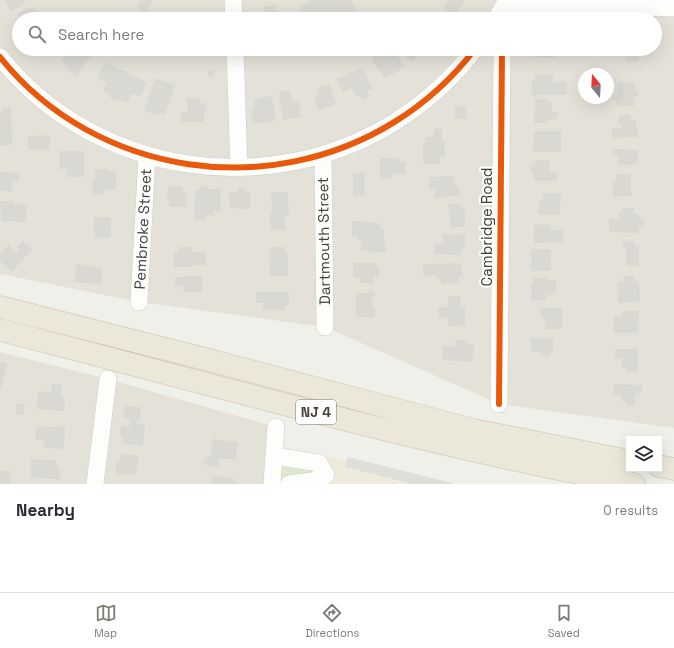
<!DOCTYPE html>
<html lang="en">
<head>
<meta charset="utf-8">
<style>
  :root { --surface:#fff; --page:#f7f7f7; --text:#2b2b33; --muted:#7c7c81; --line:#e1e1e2; --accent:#827e76 }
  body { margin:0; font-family:"Space Grotesk",sans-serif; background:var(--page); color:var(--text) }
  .controls { position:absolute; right:12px; bottom:12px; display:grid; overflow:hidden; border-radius:0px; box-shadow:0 4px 16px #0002 }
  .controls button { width:36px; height:36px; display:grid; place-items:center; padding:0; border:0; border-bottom:1px solid var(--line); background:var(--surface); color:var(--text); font:20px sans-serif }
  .compass { position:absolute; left:578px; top:68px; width:36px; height:36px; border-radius:50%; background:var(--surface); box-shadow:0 4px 16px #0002; rotate:342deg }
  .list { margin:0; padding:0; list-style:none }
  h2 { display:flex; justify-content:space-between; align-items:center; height:52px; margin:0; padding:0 16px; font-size:17px }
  h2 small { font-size:13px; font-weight:400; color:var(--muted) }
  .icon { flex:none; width:22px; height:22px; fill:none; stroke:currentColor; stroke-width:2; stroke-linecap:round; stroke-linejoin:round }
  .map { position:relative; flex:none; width:674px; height:484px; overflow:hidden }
  .search { position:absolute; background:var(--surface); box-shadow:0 4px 16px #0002; left:12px; right:12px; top:12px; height:44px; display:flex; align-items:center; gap:10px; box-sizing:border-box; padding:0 14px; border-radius:22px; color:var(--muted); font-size:15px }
  .sheet { height:108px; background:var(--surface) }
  nav { display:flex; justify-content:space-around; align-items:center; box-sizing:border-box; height:56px; border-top:1px solid var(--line); background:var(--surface); font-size:11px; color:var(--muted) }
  nav a { display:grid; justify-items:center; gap:2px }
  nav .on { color:var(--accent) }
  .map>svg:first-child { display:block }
</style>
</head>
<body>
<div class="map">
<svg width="674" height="484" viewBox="0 0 674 484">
  <rect width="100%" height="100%" fill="#f0f0eb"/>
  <path fill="#e4e2d8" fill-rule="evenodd" d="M0,0h674v428l-175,-24 -174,-77 -186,-25 -139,-28zM19,19h636v30h-636zM584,74h24v24h-24z
    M0,352l108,27 168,48 -4,57h-272z"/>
  <path fill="#eeebdd" d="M275,447l148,29 33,8h-184z"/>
  <path fill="#dbeacc" d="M278,466l36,2h1l-3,10 -33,-1z"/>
  <path fill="#dfdfda" d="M348,457l108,27h-44l-67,-17z"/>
  <path fill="#dad8d3" d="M4,0h20l2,2 -15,10z
    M139,0h14l-8,13 -8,-5 4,-7z
    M312,0h39l6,10 -12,7 -2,-3 -9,5 -2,-3 -5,3 -3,-3 -5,3h-13l-7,-12z
    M448,0h17l-10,16 -12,-8z
    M277,5v14h-16v-6h3v-7z
    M33,6l10,13h-23l-3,-4 10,-8 2,2z
    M434,11l9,8h-12l1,-1 -2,-3z
    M187,13h9v6h-9z
    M73,49h8l10,7 -15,21 -12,-10 2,-3 -5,-3 7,-10 2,2z
    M261,49h16v2h-16z
    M386,49h6l12,16 -5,4 1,1 -8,6 -1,-3 -6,5 -14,-19 8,-6 3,4 4,-2 -3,-4z
    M399,49h26l-14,13z
    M531,49h25l-1,9 -24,-1z
    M623,49h16v13h-13v-9h-4z
    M105,62l42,20 -7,15 -8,-4 -5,10 -8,-4 -1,2 -9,-4 1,-2 -7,-4 4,-8 -10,-5z
    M362,67l11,22 -6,3 3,4 -7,4 -3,-5 -3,2 -5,-9 -9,4 -7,-13z
    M208,70h6v7l-6,-1z
    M534,74h19v8l14,-1v14h-35v-15h2z
    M155,78l20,7 -10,30 -6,-2 -1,2 -14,-4z
    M617,82h18v8h3v7h-3l-1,9h-17v-6h-4v-5h4z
    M329,84l7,20 -17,7 -5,-15 5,-2 -2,-6z
    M290,90l2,12 7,-1 2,16 -18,3 -4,-28z
    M272,96l4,25 -23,3 -2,-14h4l-1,-11z
    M187,98h13v5h6l1,8h-3v11h-23v-10h6z
    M535,99h12v3h5v10h5v7h-9l-1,4h-13z
    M455,106h11l1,13h-12z
    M11,107l1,38 -12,1v-32h2v-6z
    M619,115h12v5h5v9h2v8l-26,1v-10h11v-3h-4z
    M434,129h8v12h3v16h-5v7h-17v-22h2v-5h9z
    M534,131h27v21h-28z
    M50,135v15h-22v-14z
    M612,149l26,1v12h-3v3h-17v-10l-6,1z
    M59,151h25v26h-17v-8h-8z
    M380,158h19v4h6v12h-14v4l-11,1z
    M535,160h15l-1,12h8v9h-23v-8h-3v-7h4z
    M95,169h13v2h8v19h-12v4l-11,1 -1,-14h3z
    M0,172l19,1v8h-7v10h-12z
    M353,173h12v22l-12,1z
    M616,174h15v22l-18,1v-17h3z
    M454,176v8h3v5h3v7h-14v2h-11v-8h-6v-13z
    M168,186h15v7h4v14h-18v-8h-2z
    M201,186h7v3h13v22h-7v4h-8v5h-12l1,-30h6z
    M238,189h7v3h5v17h-14v-1h-6l-1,-16h9z
    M271,192h17l1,23h-4l1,15h-16v-17h2z
    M543,193h18l-1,22h-22l1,-15h4z
    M0,201h14v3l13,1 -1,17 -25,-1z
    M448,203l13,1 -1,5h5v18h-15v-17h-2z
    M623,208h11v6h5v5h5v8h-5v6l-30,-1v-14l9,1 1,-6h4z
    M94,217h17v21h-17z
    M352,221l28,2v7h4v12h2v10l-25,-1v-11l-3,1v-4h-6z
    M550,224v6h13v12l-29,1v-18z
    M443,234l22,1v12h-4v8l-27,-1 1,-10h8z
    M23,241l9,8 -20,23 -12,-11v-7l9,-10 2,2 -1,2 6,5 3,-4 -2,-2z
    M623,241h11v5h5v20l-13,-1v-18h-3z
    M178,247h15v5h13v14l-14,-1v2h-18v-15h4z
    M273,247h12v6h3v23h-18l-1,-26 4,-1z
    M531,249h20v22h-20z
    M353,263h24v5h2v9h-5v6h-14v-6h-7z
    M461,263l2,14h-4v6l-18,1v-5h-6v-4l-12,1v-12z
    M76,264l19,2v3h7l-1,15 -27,-2z
    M183,276h19v16h-19v-6h-8v-9h8z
    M623,276h11v5h5l1,21 -22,1 -1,-21h6z
    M533,278h14v2h9v14l-9,1v5l-16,1v-17h2z
    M369,291l5,1 1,3 -1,2 -3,1 1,9h3v10l-19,1v-25h12z
    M256,292h33v13h-4v5h-22v-7h-7z
    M448,296h13v10l4,1v18l-17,1v-8h-10v-11h10z
    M540,308h22v21h-17v-8h-2v-6h-3z
    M622,311h17l-1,22h-25l1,-16h8z
    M530,338h23v15h-3v3h-9v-4h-10z
    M455,340h12v4h7l-1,18 -31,-2 1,-14 12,1z
    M615,349h23v23h-12v-4h-4v-10h-7z
    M0,362l7,1 -6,27h-1z
    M51,384h11l-1,14h4l-1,13 -27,-2 1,-18 13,1z
    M614,384l28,1v8h-7v13l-9,-1v-3l-5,-1v-6h-8z
    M17,404h8l-1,11 -8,-1z
    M124,406l17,1 -1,14h-3l-1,3 9,1 -2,21 -20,-2v-7h-3l1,-11 8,1 1,-8 -7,-1z
    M36,426l29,1 -1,22 -21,-1 1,-8h-9z
    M212,439l26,3 -2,18 -17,-2 -1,9 -14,-2 1,-8 5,1z
    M120,454l18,1v15h-3v5l-19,-1v-12h3z
    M31,459l25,1v4h2v5h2v10l-30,-1z
    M0,471h11l-1,13 -10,-1z
    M212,476l22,2 -1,3h3v3h-25z"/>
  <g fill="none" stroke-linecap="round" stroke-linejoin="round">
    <defs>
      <path id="minor" d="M233,0l1,19
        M505,5l169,3
        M496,19l11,-19
        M235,49l4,119
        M0,57c23,29 53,54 85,72 132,73 298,40 390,-80
        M323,155l2,172
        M139,302l8,-147
        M499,404l3,-355
        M274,456l45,7 7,12 -14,6 -23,3
        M95,484l13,-105
        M272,484l4,-57"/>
      <path id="highway" d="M0,307l205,52 269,71 155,31
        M0,330c211,54 420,114 634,154
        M659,466l15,3"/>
    </defs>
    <use href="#minor" stroke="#ccccc7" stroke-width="18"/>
    <use href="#highway" stroke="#c7bea7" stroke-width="23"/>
    <use href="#minor" stroke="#fdfdfc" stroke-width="17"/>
    <use href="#highway" stroke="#ebe8da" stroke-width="22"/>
    <defs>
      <path id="cycleway" d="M0,57c23,29 53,54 85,72 132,73 298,40 390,-80
        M499,404l3,-355"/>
    </defs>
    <use href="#cycleway" stroke="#fff" stroke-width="8"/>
    <use href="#cycleway" stroke="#e8590c" stroke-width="6"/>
  </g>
  <g text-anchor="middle" stroke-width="4" stroke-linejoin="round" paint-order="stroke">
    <rect fill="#fff" stroke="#7e7a73" stroke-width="1" x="296" y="400" width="40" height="24" rx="3"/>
    <g font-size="14" font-weight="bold" fill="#464137">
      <text x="316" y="417">NJ 4</text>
    </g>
    <g font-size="15" fill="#464137" stroke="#fff">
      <text transform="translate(487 227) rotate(-90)" y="5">Cambridge Road</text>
      <text transform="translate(143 229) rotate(-87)" y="5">Pembroke Street</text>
      <text transform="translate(324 241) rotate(-91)" y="5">Dartmouth Street</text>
    </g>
  </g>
</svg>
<div class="controls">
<button><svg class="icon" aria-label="layers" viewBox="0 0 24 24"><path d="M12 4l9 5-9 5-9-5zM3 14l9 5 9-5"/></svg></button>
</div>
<svg class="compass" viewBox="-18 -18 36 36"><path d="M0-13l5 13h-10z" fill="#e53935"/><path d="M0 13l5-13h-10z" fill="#7c7c81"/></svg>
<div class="search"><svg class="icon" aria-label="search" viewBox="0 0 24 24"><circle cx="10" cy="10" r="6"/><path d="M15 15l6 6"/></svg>Search here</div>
</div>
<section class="sheet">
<h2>Nearby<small>0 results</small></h2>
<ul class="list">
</ul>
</section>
<nav>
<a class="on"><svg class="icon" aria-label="map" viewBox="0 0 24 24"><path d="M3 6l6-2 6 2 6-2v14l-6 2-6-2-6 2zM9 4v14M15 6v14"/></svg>Map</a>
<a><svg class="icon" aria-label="directions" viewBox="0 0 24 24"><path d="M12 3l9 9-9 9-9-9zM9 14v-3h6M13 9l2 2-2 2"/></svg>Directions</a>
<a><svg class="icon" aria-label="saved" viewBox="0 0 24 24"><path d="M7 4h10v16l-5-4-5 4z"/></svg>Saved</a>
</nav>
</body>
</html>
